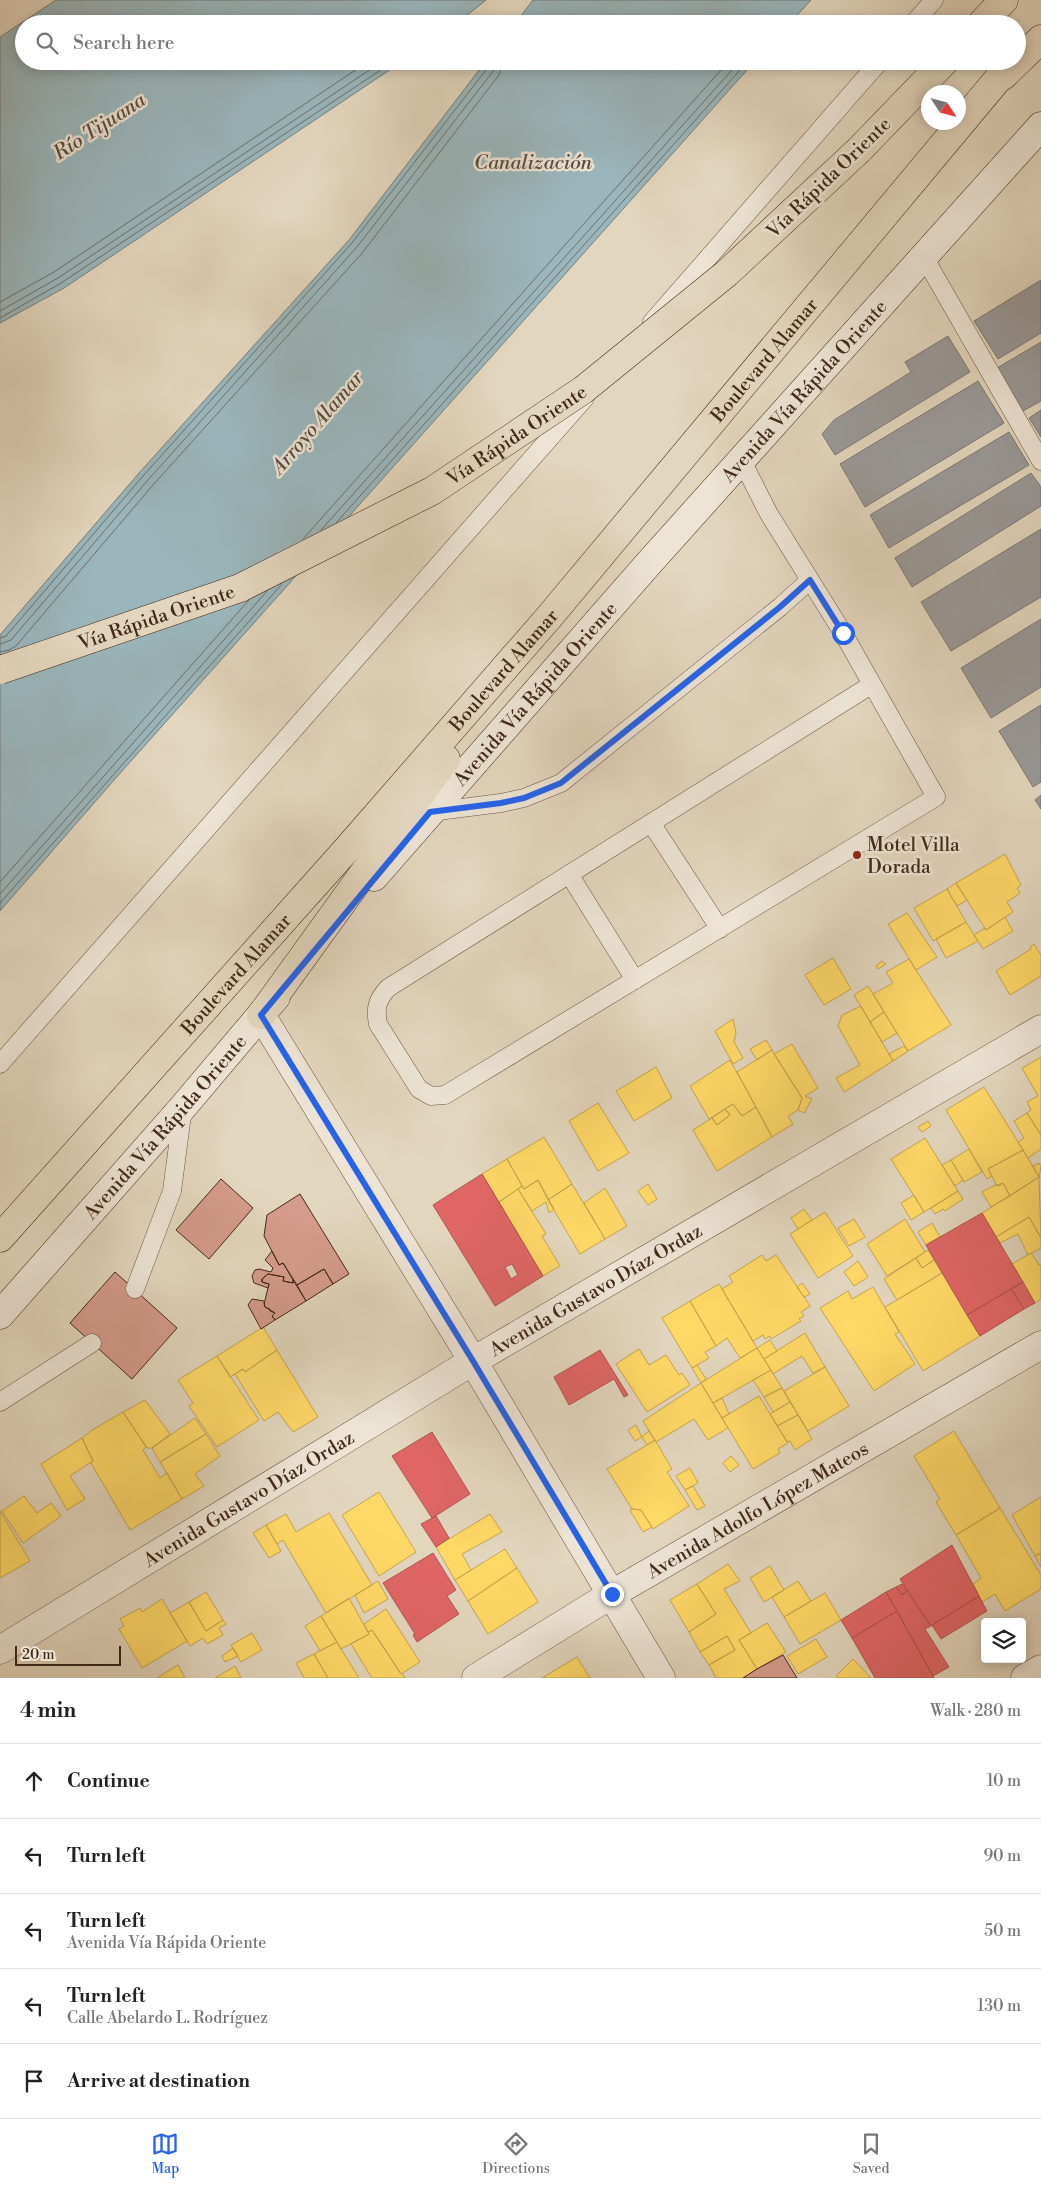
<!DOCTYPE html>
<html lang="en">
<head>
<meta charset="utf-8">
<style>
  :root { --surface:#fff; --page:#f2f2f2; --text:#222; --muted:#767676; --line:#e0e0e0; --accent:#2563eb }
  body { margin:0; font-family:"Libre Bodoni",serif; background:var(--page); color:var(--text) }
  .controls { position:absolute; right:15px; bottom:15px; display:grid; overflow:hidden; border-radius:5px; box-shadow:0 2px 12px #0003 }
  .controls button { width:45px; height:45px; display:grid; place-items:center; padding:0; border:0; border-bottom:1px solid var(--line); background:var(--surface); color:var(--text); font:25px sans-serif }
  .compass { position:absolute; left:921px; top:85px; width:45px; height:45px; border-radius:50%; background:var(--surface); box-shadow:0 2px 12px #0003; rotate:126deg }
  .scale { position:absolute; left:15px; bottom:12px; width:106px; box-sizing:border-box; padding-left:5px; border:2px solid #432916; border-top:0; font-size:14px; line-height:18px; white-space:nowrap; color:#432916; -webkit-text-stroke:4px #ede4d5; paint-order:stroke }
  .stop { position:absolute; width:15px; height:15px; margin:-11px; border:4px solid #2563eb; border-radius:50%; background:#fff }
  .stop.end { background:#2563eb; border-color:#fff; box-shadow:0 1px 5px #0008 }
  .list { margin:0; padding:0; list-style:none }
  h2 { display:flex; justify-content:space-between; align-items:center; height:65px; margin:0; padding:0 20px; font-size:21px }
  h2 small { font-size:16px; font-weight:400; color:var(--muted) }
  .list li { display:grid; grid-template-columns:32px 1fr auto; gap:15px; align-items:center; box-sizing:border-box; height:75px; padding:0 20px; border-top:1px solid var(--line) }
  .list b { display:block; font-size:19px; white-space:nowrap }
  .list p { margin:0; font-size:16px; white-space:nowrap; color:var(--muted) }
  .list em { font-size:16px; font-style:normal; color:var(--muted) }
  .icon { flex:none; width:28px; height:28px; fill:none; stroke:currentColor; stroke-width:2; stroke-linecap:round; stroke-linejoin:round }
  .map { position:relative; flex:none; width:1041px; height:1678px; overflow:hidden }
  .search { position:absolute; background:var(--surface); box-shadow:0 2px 12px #0003; left:15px; right:15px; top:15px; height:55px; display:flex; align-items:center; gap:12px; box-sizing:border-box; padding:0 18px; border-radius:28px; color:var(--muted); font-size:19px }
  .sheet { height:440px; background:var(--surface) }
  nav { display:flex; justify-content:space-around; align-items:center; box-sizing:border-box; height:70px; border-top:1px solid var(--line); background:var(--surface); font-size:14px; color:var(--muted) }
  nav a { display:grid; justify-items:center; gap:2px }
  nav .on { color:var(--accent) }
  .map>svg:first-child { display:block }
</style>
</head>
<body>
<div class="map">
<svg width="1041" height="1678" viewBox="0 0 1041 1678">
  <rect width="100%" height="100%" fill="#e3d6be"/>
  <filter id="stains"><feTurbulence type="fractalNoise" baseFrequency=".004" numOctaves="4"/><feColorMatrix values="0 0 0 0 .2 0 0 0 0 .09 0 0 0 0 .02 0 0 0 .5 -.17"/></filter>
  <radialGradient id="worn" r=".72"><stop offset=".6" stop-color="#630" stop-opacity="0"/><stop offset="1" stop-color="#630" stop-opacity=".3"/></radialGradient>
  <path fill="#9ab6bc" stroke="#777e7a" d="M56,0h430l-30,24h-432v37h379l-339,227 -64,35v-286z
    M533,0h278l-22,24h-274z
    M486,61h269l-641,719 -114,131v-276l139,-162 210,-233z"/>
  <path fill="#ffd966" stroke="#c7a44e" d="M1005,854l16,31 -4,3 3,5 -13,9 6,10 -27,18 -30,-47z
    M956,883l11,17 -10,6 -10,-17z
    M947,889l19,33 -33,19 -19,-33z
    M907,913l30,44 -21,13 -28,-46z
    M1005,917l8,14 -30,18 -9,-14 11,-7 1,2z
    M966,922l12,19 -32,17 -10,-19z
    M1034,944l7,11v21l-31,19 -14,-24 35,-22 -1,-2z
    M833,958l18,31 -27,16 -19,-30z
    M909,959l42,66 -43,26 -35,-57 20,-11 -7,-11z
    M882,961l4,3 -8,5 -2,-3z
    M868,986l16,26 -14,10 -16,-27z
    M861,1006l32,55 -49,31 -8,-14 24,-13 -22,-39 4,-11z
    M884,1012l13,21 -15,9 -12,-20z
    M733,1019l3,14 -2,9 9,16 -10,6 -18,-33z
    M766,1040l6,10 -15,10 -7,-11z
    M792,1044l26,44 -13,8 7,3 -8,14 -6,-3 4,-12 -28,-44z
    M904,1046l4,5 -15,10 -4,-7z
    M772,1050l30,48 -4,12 -10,6 5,8 -21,13 -35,-65z
    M1041,1057v78l-14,-22 4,-3 -4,-8 11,-6 -16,-28z
    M730,1060l26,47 -14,9 -9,-12 -24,15 -19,-33z
    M656,1067l16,31 -38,23 -18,-30z
    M984,1087l39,63 -35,19 4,7 -5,3 -41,-69z
    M598,1103l31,50 -31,18 -29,-50z
    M733,1104l9,12 14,-9 16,30 -55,34 -24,-41 19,-12 5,7 13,-10 -5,-6z
    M725,1109l5,6 -13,10 -5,-7z
    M1027,1113l14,22v14l-13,9 -10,-16 6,-4 -10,-17z
    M928,1121l3,5 -9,6 -4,-5z
    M544,1137l28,47 -24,16 -10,-20 -14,9 -17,-30z
    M925,1138l33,53 -34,21 -33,-53z
    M969,1149l13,23 -18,10 -13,-22z
    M1023,1150l16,27 -29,19 -7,-13 -6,3 -9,-17z
    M507,1159l15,27 -23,16 -17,-28z
    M951,1160l12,20 -8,6 -13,-21z
    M1039,1163l2,4 -2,10 -6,-11z
    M1039,1177l2,61 -12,-21 -33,20 -14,-24z
    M538,1180l16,29 -5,4 -3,-11 -14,9 -14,-22 4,-3 2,3z
    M1003,1183l7,13 -19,11 -9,-15 15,-8v2z
    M572,1184l33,55 -25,15 -32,-54z
    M648,1184l9,15 -9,6 -10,-14z
    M605,1188l22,38 -22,13 -21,-36z
    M518,1189l28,45 -4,2 18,30 -17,10 -44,-74z
    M958,1191l5,8 -18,12 -2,-2 -8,5 -4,-6z
    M914,1195l10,17 -13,8 -10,-17z
    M804,1209l8,11 -14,9 -7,-11z
    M825,1212l28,44 -35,22 -28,-44z
    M1029,1217l12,21v10l-13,7 -10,-21 -18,9 -4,-6z
    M854,1219l11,18 -16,9 -11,-18z
    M905,1219l20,33 -38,24 -20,-32z
    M932,1223l8,14 -14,8 -8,-13z
    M928,1250l6,10 -12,8 -6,-10z
    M1031,1253l8,12 2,-1v35l-6,4 -23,-39z
    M762,1255l4,6 10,-6 34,51 -9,6 3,4 -5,3 2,2 -30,18 -1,-3 -5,3 -2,-4 -10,6 -31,-52 11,-7 -4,-6z
    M916,1258l6,10 12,-8 8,13 -45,27 -13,-21z
    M858,1261l10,16 -14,9 -10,-14z
    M942,1273l38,63 -57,35 -38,-64z
    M802,1283l8,11 -6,3 -7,-10z
    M719,1284l38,64 -17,10 -13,-20 -11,8 -26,-45z
    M873,1287l26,45 -4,2 20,30 -41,27 -54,-83 28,-17 4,8z
    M690,1301l26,45 -11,6 4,6 -17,10 -30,-50z
    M263,1327l14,23 -32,22 -2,-3 -13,8 -13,-21z
    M805,1333l20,34 -12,6 -11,-17 -29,18 -9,-15z
    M770,1340l7,11 -13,8 -7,-11z
    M757,1348l14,22 -58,33 -12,-20z
    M639,1349l10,16 17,-10 13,20 3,-2 8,12 -43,27 -31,-48z
    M277,1350l41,67 -25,15 -15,-20 -14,9 -29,-47 8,-5 2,3z
    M217,1356l42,64 -42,27 -28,-41 4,-3 -15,-23z
    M697,1365l9,14 -5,4 -9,-15z
    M825,1367l24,39 -41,25 -24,-40z
    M771,1370l11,18 -18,9 -11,-17z
    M701,1383l27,45 -20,12 -14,-21 -38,23 -13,-21z
    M782,1388l8,14 -17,10 -9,-15z
    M759,1396l29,47 -10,6 2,4 -27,16 -31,-51z
    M722,1398l7,16 -7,4 -9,-15z
    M145,1400l25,34 -18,14h-5l-24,-36z
    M790,1402l8,13 -21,11 -7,-12z
    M123,1412l23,35 -3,3 17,28 7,-5 15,26 -52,31 -39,-67 2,-2 -11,-23 10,-8z
    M798,1415l14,24 -17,11 -5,-9 -3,1 -10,-16z
    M195,1418l11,16 -46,28 -8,-14z
    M636,1425l6,12 -7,4 -7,-11z
    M649,1431l6,9 -8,5 -5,-8z
    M954,1431l46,77 -44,27 -20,-33 4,-3 -26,-43z
    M206,1434l14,22 -25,18 9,12 -22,13 -22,-37z
    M82,1438l11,23 -23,15 15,23 -18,11 -26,-46z
    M655,1440l17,29 -5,3 22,34 -36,23 -12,-19 -9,-1 -25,-40z
    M731,1456l8,9 -9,7 -7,-9z
    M690,1468l8,15 -13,7 -9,-14z
    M693,1486l12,20 -8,4 -12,-20z
    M379,1492l37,60 -37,24 -37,-61z
    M24,1496l13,17 14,-10 10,13 -38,27 -21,-32z
    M1041,1497v56l-6,3 -23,-41z
    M1000,1508l41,67v14l-36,22 -10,-17 -13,8 -9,-18 8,-6 -25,-43z
    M633,1509l8,1 11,17 -9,5 -13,-22z
    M0,1511l30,50 -30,17z
    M329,1513l43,72 -46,28 -43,-73 -6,4 -11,-19 20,-11 10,18z
    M490,1514l12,18 -40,22 9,16 -16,10 -19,-33z
    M266,1525l15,26 -12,7 -16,-25z
    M505,1549l12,19 -49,33 -13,-21z
    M1041,1553v14l-6,-11z
    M728,1564l12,17 -16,8 27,44 -12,7 18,29 -14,9h-27l-7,-13 26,-15 -8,-14 -27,16 -11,-20 27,-18 -19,-30z
    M770,1566l14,24 -20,12 -14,-24z
    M517,1568l21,34 -50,32 -20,-33z
    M378,1581l10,18 -24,14 -9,-18z
    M798,1581l13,20 -27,16 -12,-20z
    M697,1584l19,30 -27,18 -19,-32z
    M206,1592l17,28 -17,11 -17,-29z
    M825,1593l16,27 -41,24 -16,-27z
    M349,1598l20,36 -28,15 -20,-33z
    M162,1599l25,42 -45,27 -23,-39 5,-3 -4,-7 20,-11 2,4z
    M189,1602l17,29 17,-11 3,4 -7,4 4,7 -16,9 -4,-6 -13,8 -20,-33z
    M386,1609l34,53 -19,12 -29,-44 -4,2 -4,-8z
    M321,1616l16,26 -17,9 -15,-25z
    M767,1623l19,29 -29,17 -18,-29z
    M372,1630l29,44 1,-1 3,5h-33l-21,-34 18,-10 -1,-2z
    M252,1633l10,17 -21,12 -10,-17z
    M727,1636l8,14 -26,15 -9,-13z
    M816,1639l11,18 -29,17 -11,-18z
    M337,1642l4,7 18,29h-31l-14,-24z
    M233,1648l5,8 -13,6 -3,-6z
    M314,1654l14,24h-24l-8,-15z
    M577,1657l13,21h-48z
    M853,1659l18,19h-33l-2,-2z
    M178,1665l7,13h-28z
    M235,1666l6,12h-26z"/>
  <path fill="#e06666" stroke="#b1544e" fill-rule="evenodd" d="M482,1174l61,102 -48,30 -62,-101zM512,1264l6,11 -7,4 -6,-12z
    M982,1213l41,69 -56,33 -41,-70z
    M1023,1282l12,21 -11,6 -13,-20z
    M1011,1289l13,20 -44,27 -13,-21z
    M600,1350l28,45 -4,2 -10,-18 -45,26 -15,-28z
    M432,1432l38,62 -38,24 -40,-62z
    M436,1516l13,22 -13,9 -15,-23z
    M952,1545l27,51 -48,30 -31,-47z
    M433,1553l23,37 -9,6 12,18 -42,28 -4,-7 2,-1 -32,-51z
    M902,1584l5,7 -5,4 -6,-8z
    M896,1587l6,8 5,-4 24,35 -6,3 24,38 -16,9 -47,-84z
    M886,1592l11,19 -45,27 -11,-18z
    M979,1596l8,15 -46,28 -9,-14z
    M897,1611l36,65 1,2h-59l-23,-40z"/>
  <path fill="#999" stroke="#7f7772" d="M1041,280v53l-43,26 -24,-38z
    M948,336l22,36 -135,83 -13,-21 12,-14 77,-48 -6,-10z
    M1041,342v59l-18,10 -26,-43z
    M978,381l26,42 -139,84 -25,-43z
    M1041,410v27l-12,-19z
    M1009,432l20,33 -140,83 -19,-33z
    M1031,473l10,14v19l-129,81 -17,-29z
    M1041,529v68l-90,54 -30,-49z
    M1041,619v68l-50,31 -30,-50z
    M1041,705v77l-8,5 -34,-56z
    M1041,795v14l-6,-9z"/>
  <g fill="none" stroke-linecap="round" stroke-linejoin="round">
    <path stroke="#6e7069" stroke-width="1" d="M0,302l54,-30 315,-211
      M0,311l58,-33 325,-217
      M0,318l61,-35 333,-222
      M336,523l412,-462
      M321,530l419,-469
      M303,539l426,-478
      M0,638l6,-2 137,-160 209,-233 137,-177 1,-5
      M0,644l11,-4 137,-160 209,-233 137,-177 2,-9
      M0,652l9,-2 7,-4 137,-161 210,-233 136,-177 5,-14
      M0,882l249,-282
      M0,894l267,-303
      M0,903l282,-319"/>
  </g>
  <path fill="#d59b8c" stroke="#432916" d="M221,1179l32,29 -44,51 -33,-29z
    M300,1194l49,80 -16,10 -9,-15 -27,16 -14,-22 -4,2 -15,-29 3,-21z
    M272,1251l7,14 4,-2 10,17v3l-10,-2 1,-4 -16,-3 -6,5v3l7,2 -1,4 -14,-5 -2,-7 3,-6 4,-1 12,3 2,-4 -8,-8z
    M324,1269l9,15 -27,17 -9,-16z
    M115,1272l62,56 -45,51 -62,-56z
    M268,1274l16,3 -1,4 10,2v-3l13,21 -31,19 -3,-4 3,-3 -5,-2v-2l-5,-2 -1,-3 5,-20 -7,-2v-3z
    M252,1299l12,2 1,6 10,6 -3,3 3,4 -14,9 -13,-24z
    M783,1655l14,23h-54l14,-9z"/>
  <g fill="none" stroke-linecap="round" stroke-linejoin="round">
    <defs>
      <path id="service" d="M913,24l21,-24
        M924,257l117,204
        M652,322l228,-261
        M742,461l27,53 74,119 93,164 -491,298 -14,1 -12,-7 -41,-65c-3,-16 -1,-24 10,-36l483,-303
        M430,812l71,-9 23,-5 37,-15 219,-176 30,-27
        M651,823l69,106
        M569,874l66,106
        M0,1064l585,-666
        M135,1289l37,-98 11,-84
        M0,1402l92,-59"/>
      <g id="minor">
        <path id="s1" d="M476,1678l136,-84 429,-249"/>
        <path d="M1025,1678l16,-9"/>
      </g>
      <g id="tertiary">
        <path d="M261,1015l212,346 188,317"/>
        <path id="s2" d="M0,1650l473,-289 568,-332"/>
      </g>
      <g id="secondary">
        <path id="s3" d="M374,877l275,-314 392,-437"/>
        <path id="s4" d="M0,1315l183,-208 93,-110"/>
      </g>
      <g id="trunk">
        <path d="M981,24l23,-24"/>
        <path d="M1003,76l38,-37"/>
        <path d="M859,150l86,-89"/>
        <path d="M261,1015l185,-256"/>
        <path id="s5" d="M0,1238l347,-389 203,-233 463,-555"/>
      </g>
    </defs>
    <use href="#service" stroke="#6b5440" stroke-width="19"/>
    <use href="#minor" stroke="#6b5440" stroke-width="29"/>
    <use href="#tertiary" stroke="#6b5440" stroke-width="29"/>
    <use href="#secondary" stroke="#432916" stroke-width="29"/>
    <use href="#trunk" stroke="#432916" stroke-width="29"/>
    <use href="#service" stroke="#ede4d5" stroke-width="18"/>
    <use href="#minor" stroke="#ede4d5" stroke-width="28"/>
    <use href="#tertiary" stroke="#ede4d5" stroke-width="28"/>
    <use href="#secondary" stroke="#ede4d5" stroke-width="28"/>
    <use href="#trunk" stroke="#e3d6be" stroke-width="28"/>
    <defs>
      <g id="trunk-bridge">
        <path id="s6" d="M0,670l240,-82 192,-97 151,-101 144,-117 132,-123"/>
      </g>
    </defs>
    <use href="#trunk-bridge" stroke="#432916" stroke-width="29" stroke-linecap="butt"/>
    <use href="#trunk-bridge" stroke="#e3d6be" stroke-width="28"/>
  </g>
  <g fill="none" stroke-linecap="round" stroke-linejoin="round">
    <path stroke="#2563eb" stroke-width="6" d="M612,1594l-139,-233 -212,-346 169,-203 71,-9 23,-5 37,-15 219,-176 30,-27 33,53"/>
  </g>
  <circle fill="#8f2418" stroke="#ede4d5" stroke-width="2" cx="857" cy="855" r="5"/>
  <g text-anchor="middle" stroke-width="5" stroke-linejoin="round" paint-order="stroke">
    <g font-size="19" fill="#432916" stroke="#ede4d5">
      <text transform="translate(828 177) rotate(-44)" y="7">Vía Rápida Oriente</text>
      <text dy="7" stroke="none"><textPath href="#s5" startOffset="1164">Boulevard Alamar</textPath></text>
      <text dy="7" stroke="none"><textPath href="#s3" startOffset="649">Avenida Vía Rápida Oriente</textPath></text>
      <text dy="7" stroke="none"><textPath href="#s6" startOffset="570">Vía Rápida Oriente</textPath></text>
      <text dy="7" stroke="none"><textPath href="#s6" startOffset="165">Vía Rápida Oriente</textPath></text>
      <text dy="7" stroke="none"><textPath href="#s5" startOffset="759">Boulevard Alamar</textPath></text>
      <text dy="7" stroke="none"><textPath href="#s3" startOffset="244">Avenida Vía Rápida Oriente</textPath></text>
      <text dy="7" stroke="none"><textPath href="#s5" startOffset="354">Boulevard Alamar</textPath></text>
      <text dy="7" stroke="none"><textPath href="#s4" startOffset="250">Avenida Vía Rápida Oriente</textPath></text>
      <text dy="7" stroke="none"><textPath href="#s2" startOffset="696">Avenida Gustavo Díaz Ordaz</textPath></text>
      <text dy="7" stroke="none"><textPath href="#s2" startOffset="291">Avenida Gustavo Díaz Ordaz</textPath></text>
      <text dy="7" stroke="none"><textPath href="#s1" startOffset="328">Avenida Adolfo López Mateos</textPath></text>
    </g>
    <g font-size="19" fill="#432916" stroke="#ede4d5" text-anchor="start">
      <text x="867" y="851">Motel Villa<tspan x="867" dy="22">Dorada</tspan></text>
    </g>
    <g font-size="20" font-style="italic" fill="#594c40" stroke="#ede4d5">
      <text transform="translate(99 126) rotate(-33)" y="7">Río Tijuana</text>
      <text x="533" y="169">Canalización</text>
      <text transform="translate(317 422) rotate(-49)" y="7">Arroyo Alamar</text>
    </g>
  </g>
  <rect width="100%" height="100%" filter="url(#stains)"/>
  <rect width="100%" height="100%" fill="url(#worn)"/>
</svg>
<div class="controls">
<button><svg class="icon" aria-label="layers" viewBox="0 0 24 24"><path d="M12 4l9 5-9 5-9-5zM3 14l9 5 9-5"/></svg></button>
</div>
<svg class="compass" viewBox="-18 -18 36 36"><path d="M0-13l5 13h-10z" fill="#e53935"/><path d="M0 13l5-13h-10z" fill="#767676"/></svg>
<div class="scale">20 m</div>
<div class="stop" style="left:843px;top:633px"></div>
<div class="stop end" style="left:612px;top:1594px"></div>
<div class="search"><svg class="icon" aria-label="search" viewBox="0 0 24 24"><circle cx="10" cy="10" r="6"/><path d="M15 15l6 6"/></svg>Search here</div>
</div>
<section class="sheet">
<h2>4 min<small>Walk · 280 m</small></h2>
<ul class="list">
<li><svg class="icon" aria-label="ahead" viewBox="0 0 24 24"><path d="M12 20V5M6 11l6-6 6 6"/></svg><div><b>Continue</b></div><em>10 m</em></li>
<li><svg class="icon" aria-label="left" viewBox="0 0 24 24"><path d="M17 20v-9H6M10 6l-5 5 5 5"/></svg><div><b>Turn left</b></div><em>90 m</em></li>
<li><svg class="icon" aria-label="left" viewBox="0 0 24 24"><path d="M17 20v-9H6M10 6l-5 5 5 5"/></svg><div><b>Turn left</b><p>Avenida Vía Rápida Oriente</p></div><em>50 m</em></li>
<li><svg class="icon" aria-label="left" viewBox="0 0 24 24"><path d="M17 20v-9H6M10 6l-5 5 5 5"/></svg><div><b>Turn left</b><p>Calle Abelardo L. Rodríguez</p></div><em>130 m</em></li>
<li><svg class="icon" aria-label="arrive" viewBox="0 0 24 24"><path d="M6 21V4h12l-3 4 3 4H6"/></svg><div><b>Arrive at destination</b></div></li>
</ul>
</section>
<nav>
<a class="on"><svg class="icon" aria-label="map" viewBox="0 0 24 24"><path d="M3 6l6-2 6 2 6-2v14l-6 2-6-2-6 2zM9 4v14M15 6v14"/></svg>Map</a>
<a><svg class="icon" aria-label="directions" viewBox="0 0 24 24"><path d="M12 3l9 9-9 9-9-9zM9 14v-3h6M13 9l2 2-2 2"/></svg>Directions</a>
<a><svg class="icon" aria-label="saved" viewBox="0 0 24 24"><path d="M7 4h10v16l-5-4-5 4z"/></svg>Saved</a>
</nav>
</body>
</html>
